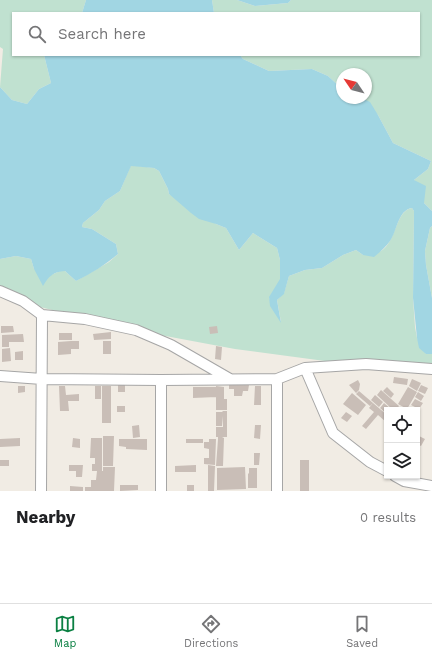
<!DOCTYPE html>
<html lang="en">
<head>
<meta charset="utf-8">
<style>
  :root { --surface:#fff; --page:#f2f2f2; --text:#202124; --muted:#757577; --line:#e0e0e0; --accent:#0b8043 }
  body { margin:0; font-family:"Work Sans",sans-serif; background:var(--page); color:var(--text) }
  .controls { position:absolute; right:12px; bottom:12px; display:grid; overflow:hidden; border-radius:0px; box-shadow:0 1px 3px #0004 }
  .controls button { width:36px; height:36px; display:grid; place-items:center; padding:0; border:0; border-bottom:1px solid var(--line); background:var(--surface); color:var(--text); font:20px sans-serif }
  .compass { position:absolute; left:336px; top:68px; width:36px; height:36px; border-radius:50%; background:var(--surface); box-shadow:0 1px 3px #0004; rotate:305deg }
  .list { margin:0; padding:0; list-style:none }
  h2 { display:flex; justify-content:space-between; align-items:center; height:52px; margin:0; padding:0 16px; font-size:17px }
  h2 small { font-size:13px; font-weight:400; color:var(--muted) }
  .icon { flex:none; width:22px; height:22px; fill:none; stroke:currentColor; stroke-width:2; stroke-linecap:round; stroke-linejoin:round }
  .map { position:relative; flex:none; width:432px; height:491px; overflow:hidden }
  .search { position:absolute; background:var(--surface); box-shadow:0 1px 3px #0004; left:12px; right:12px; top:12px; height:44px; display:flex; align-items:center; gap:10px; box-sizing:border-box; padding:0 14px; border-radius:0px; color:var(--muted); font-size:15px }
  .sheet { height:112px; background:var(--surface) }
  nav { display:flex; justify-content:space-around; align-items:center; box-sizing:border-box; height:56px; border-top:1px solid var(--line); background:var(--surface); font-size:11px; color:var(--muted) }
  nav a { display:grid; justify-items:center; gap:2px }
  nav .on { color:var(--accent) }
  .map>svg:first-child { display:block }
</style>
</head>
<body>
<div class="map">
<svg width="432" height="491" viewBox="0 0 432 491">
  <rect width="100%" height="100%" fill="#f1ece4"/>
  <path fill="#c0e1d0" d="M0,0h86l-4,13h-69v42h31l7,28 -12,6 -12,15 -15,-4 -12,-13 3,-38 -3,-2z
    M212,0h25l18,6 33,-3 3,-3h141v211l-8,-8 -10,-23 14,-11 3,-8 -38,-18 -15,-28 -17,-17h5v-24h-24v15l-14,-13 -16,-7 -43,2 -26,-12 -3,-4h179v-42h-205z
    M131,165l23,3 5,3 9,18 1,5 47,30 10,4 13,22 14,-17 24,15 3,12 1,19 -12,19 12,24 -4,-22 7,-7 5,-17 16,-6 17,-2 21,-13 13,-5 7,5c5,-1 14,-2 18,-4 16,-10 14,-40 31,-43l2,3 -1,87 2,29 2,11 9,16h6v16l-70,-4 -127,-17 -107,-20 -96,-24 -32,-13v-33l16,-3 15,3 3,10 15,7 11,-5h5l11,10 33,-19 9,-8 -2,-10 -24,-15 -10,-2 1,-4 16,-13 6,-9 15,-10z
    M432,226v72l-6,-33 -1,-14 5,-23z"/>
  <path fill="#a1d6e3" d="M86,0h126l2,13h-132z
    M237,0h54l-3,3 -33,3z
    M44,55h196l3,4 26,12 43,-2 16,7 12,11 2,2v9h20l8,4 8,13 15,28 38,18 -3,8 -14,11 12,6 -2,17 8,8v15l-2,2 -5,23 1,14 6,33v56h-6l-7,-6 -2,-10 -4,-40 1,-87 -2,-3c-14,2 -15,23 -22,33 -4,6 -10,11 -16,16l-11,-2 -7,-5 -13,5 -21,13 -17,2 -16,6 -5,18 -7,6 4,23 -11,-17 -1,-9 11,-18v-19l-3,-12 -24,-15 -14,17 -13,-22 -10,-4 -17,-5 -8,-6 -22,-19 -1,-5 -9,-18 -5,-3 -23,-2 -11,25 -15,10 -6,9 -16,13 -1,4 10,2 24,15 2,10c-13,11 -26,19 -42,27l-11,-10c-12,1 -16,5 -22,15l-9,-17 -3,-10 -15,-3 -16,3v-172l12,13 15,4 12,-15 12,-6z"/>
  <path fill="#c9beb7" d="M1,326h12l1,6 -13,1z
    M217,326l1,7 -8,1 -1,-7z
    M111,332v7l-17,1 -1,-6z
    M59,333h13v7h-13z
    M23,334l1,8h-15v5h-7v-12z
    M71,341h8v8h-8v5l-13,1v-13z
    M103,341h8v13h-8z
    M216,346l6,1 -1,13 -6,-1z
    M10,348l1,13 -9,1v-13z
    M23,351v9h-8v-8z
    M394,377l14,2 -1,6 -14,-2z
    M412,379l9,4 -4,8 -8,-5z
    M358,380l2,4 -1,6 -3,3 -7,-8z
    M229,384l20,1 -1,6h-5l-1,5h-8v-7h-5z
    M118,385h7v7h-7z
    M421,385l7,3 -3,6 -7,-3z
    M18,386h7v6l-7,1z
    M59,386h6l1,9 13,-1v7h-11l1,10h-9z
    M95,386h6v13h-6z
    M102,386h9v37h-9z
    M216,386l8,1v12h3v11h-11z
    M255,386h6v19h-7z
    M193,387h23v10l-23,1z
    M387,387l7,7 -3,4 -8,-7z
    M408,387l9,5 -7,12 -2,-1 2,1 -3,5 -9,-5z
    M381,390l18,16 -3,4h-3l-16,-15z
    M359,391l14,12 -3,3 -14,-12z
    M418,392l6,4 -3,5 -6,-4z
    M352,393l14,12 -8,10 -15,-11z
    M375,395l8,7 -4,5 -8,-7z
    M415,399l8,4 -4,6 -8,-4z
    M373,403l14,12v5l-1,2 -8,-7 -12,14 -4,-3 12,-14 -5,-4z
    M384,403l8,7h-5v4l-7,-6z
    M117,406h8v6h-8z
    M222,411h5v26h-5l2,1 -1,28h-7l2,-27v-2h-2v-10h7v-11l-1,10h-6v-14h7z
    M346,412l6,4 -5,6 -6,-4z
    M139,425l1,12 -7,1 -1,-12z
    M255,425h6l-1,14 -6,-1z
    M103,436h11l-1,30h-10z
    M419,436l6,3 -4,7 -4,-2v-3z
    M20,438v8l-20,1v-8z
    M73,438l7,1v9l-8,-1z
    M91,438h11v33h1v-4h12l-1,24h-29v-4h6v-7h5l1,-9h-5v-7h3v-6h-5z
    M119,439h28v11l-21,-1v-2l-7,-1z
    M186,439h17v4h-17z
    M209,439h7l-1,26 -11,-1v-6h5v-9l-5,-1v-6h5z
    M254,453h6l-1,12h-5z
    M0,460h9v6h-9z
    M300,460h9v31h-9z
    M69,465h14l-1,12h-6v-6h-7z
    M196,465v7h-21v-6z
    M208,465l7,1 -1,25h-6z
    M245,467l1,22 -29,1v-22z
    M249,468h8v20h-9v-15l1,1z
    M120,485h18v5l-18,1z
    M187,485h7v6h-7z
    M70,486l13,1v4h-13z"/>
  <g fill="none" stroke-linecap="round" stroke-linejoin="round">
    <defs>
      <path id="minor" d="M0,291l23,10 19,14 43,4 51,11 35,15 59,34
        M305,368l28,65 37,29 17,9
        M0,376l42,3 119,1 116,-1 28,-11 61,-4 66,5
        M395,476l9,5 28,5
        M41,491l1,-176
        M161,491v-111
        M277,491v-112"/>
    </defs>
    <use href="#minor" stroke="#a6a6a6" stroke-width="12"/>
    <use href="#minor" stroke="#fff" stroke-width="10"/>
  </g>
</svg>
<div class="controls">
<button><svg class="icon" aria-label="locate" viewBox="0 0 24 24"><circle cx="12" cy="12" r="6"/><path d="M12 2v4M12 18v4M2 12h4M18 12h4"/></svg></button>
<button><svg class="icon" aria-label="layers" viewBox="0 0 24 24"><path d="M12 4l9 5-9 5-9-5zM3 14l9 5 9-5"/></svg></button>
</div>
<svg class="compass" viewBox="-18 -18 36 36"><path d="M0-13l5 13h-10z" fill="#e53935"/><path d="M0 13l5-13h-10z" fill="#757577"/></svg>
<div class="search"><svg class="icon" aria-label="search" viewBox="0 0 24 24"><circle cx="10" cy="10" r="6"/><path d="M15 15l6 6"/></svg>Search here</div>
</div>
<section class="sheet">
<h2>Nearby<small>0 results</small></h2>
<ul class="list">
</ul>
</section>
<nav>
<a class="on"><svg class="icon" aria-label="map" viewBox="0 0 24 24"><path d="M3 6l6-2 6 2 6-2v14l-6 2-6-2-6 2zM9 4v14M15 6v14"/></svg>Map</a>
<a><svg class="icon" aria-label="directions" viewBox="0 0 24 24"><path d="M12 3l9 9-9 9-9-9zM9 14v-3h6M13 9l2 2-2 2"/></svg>Directions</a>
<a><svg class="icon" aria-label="saved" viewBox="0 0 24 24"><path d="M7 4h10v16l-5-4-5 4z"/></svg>Saved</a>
</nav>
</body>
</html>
